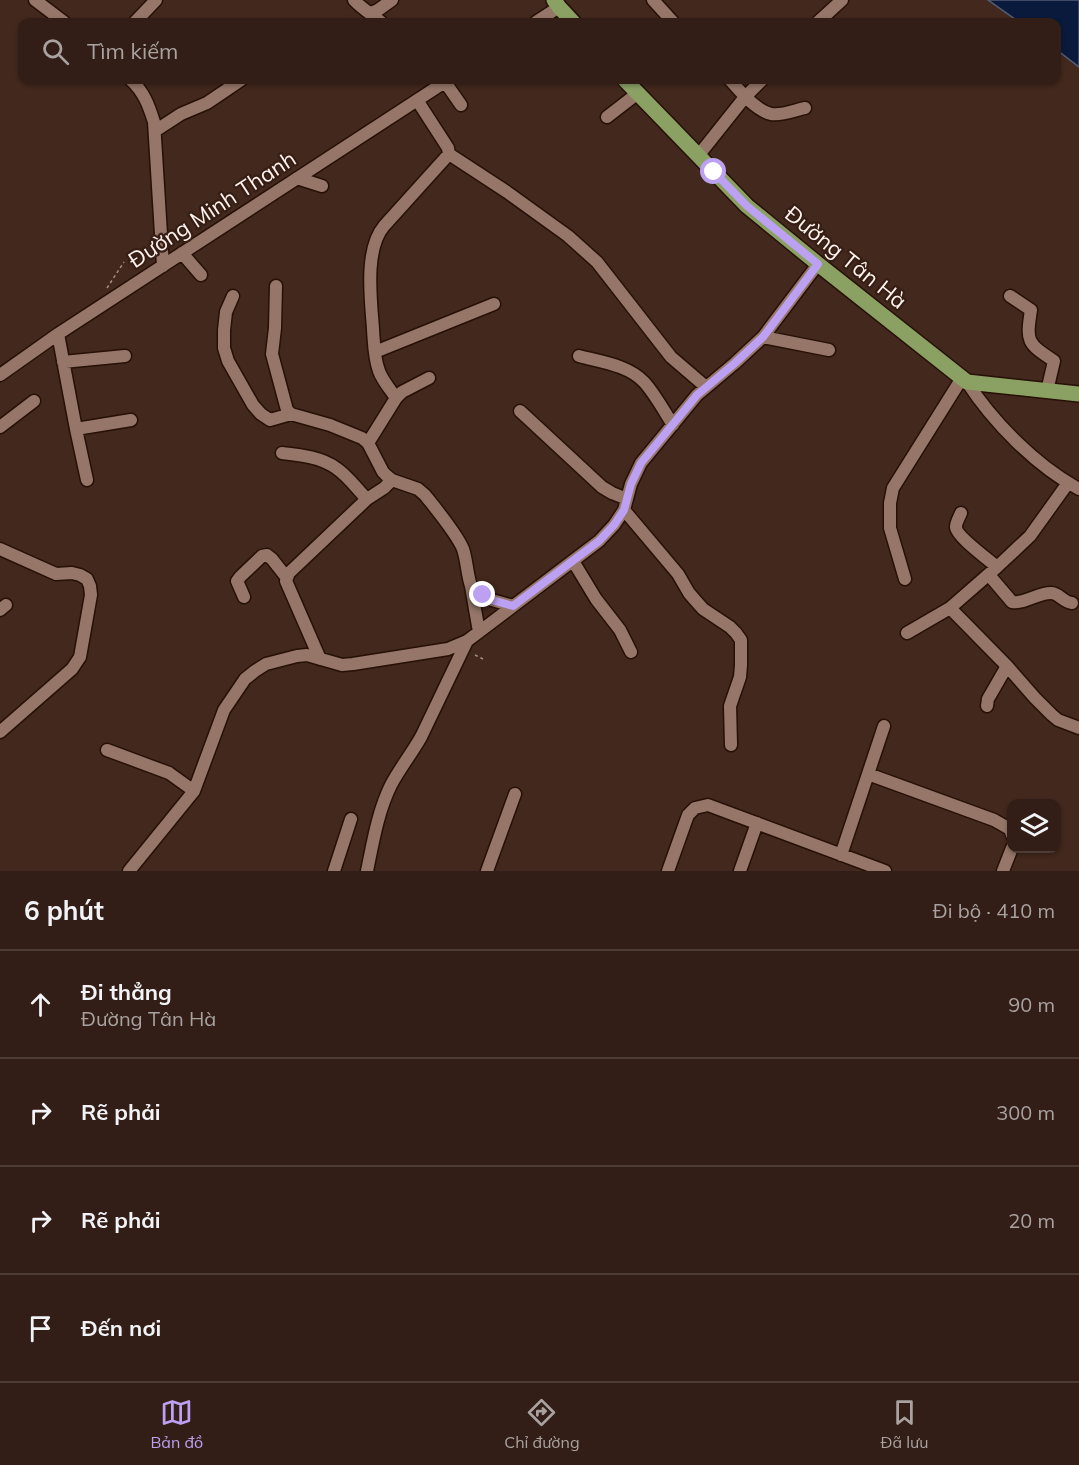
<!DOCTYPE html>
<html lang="vi">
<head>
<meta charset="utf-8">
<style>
  :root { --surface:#321e16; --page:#3d2b23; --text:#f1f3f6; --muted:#a8a2a1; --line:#4d3c35; --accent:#bca0f2 }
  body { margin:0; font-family:Mulish,sans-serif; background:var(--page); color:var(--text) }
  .controls { position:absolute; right:18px; bottom:18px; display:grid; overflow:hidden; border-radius:12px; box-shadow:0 2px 4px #0004 }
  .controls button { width:54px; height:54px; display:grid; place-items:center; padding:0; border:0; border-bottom:2px solid var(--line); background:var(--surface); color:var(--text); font:30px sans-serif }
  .stop { position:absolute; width:18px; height:18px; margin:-14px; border:4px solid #bca0f2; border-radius:50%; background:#fff }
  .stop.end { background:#bca0f2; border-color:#fff; box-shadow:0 2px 6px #0008 }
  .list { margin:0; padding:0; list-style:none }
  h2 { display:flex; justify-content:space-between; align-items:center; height:78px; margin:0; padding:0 24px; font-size:26px }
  h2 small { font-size:20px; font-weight:400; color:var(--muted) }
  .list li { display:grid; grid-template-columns:39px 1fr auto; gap:18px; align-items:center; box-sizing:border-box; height:108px; padding:0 24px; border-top:2px solid var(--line) }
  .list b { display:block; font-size:22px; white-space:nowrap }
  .list p { margin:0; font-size:20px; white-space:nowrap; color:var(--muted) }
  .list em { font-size:20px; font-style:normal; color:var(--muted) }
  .icon { flex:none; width:33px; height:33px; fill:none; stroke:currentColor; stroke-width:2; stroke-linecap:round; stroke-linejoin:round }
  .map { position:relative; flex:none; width:1079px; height:871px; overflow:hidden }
  .search { position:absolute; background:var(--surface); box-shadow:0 2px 4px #0004; left:18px; right:18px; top:18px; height:66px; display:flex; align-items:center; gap:15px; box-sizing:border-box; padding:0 21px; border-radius:12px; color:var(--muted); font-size:22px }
  .sheet { height:510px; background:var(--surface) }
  nav { display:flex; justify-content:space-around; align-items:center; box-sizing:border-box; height:84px; border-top:2px solid var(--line); background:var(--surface); font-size:16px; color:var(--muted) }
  nav a { display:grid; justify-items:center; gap:3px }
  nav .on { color:var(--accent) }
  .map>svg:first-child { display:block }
</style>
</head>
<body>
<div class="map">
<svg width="1079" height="871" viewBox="0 0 1079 871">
  <rect width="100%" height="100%" fill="#42281d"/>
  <path fill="#0a1a3c" stroke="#535b71" stroke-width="1.5" d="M988,0h91v67l-22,-17 -1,-28h-37z"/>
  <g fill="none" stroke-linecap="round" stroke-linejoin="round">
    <defs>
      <path id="minor" d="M35,0l29,22
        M354,0c8,9 18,14 27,22
        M653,0l20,22
        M371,13l7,-3 14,-10
        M135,22l21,-22
        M536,22l23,-15
        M818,22l24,-22
        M131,80c13,12 18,26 23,42l9,144
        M730,80c10,11 25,30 41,34 11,2 24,-4 34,-6
        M445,82l16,23
        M417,100l31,48 1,6 58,38 61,44 29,26 74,95 35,30
        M607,117l31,-24
        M155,131l26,-17 26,-11 34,-23
        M698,156l47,-59 17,-17
        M297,178l25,8
        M182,253l19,22
        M276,286l-1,42 -3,26 15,56 4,4 39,11 32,13 6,5 15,29 4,4 5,4 26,9 7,6c11,14 32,39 38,54 4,12 4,25 8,37l21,14 21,6
        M233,296l-7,16 -2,18v18l4,13 25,44 8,9 9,6 21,-6
        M1010,296l21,14c-5,32 -4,33 23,51l-7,30
        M58,334l18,95 11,51
        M763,337l66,13
        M375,352l119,-48
        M579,356c22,6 49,9 65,26 11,12 20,29 29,43
        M63,362l62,-6
        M0,375l58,-41 390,-254
        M967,382c26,40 69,84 112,107
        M396,398c-6,-9 -14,-18 -17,-27 -5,-13 -5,-28 -6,-42 -2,-29 -9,-79 11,-103l65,-72
        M520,411l82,76 10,6 15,6
        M0,427l34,-26
        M76,429l55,-9
        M368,443l28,-45 6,-6 27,-14
        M282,453c18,2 39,4 54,15 12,8 21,21 31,31
        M624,510l54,64 11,19 6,7 8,9 27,18 6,6 5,7v25l-1,12 -10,29 1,39
        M961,513c-2,5 -5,9 -5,14 0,9 33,33 41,40
        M0,549l56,25 16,-1 8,2 7,4 3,7 1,9 -11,62 -8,12 -72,63
        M573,561l23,38 24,31 11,22
        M989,575l23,27c13,2 25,-9 39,-9 8,0 12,9 21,10
        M287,578l2,-5 78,-74 17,-11 8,-8
        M905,579l-15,-51v-25l3,-15 69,-110
        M471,586l8,46
        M244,597l-7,-16 3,-4 22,-21 5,-1 5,4 15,19 -1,3 34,78
        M950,608l57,58 28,32 17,17 6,5 21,8
        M0,610l6,-5
        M907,633l43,-25 47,-41 33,-31 38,-53
        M987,706l1,-7 19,-33
        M107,750l62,23 25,18
        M868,774l126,46 16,9 2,6
        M841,855l43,-129
        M129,871l65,-80 30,-81 21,-31 10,-8 11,-7 31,-8 10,-1 35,10 11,-1 95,-15 19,-8 132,-100 15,-16 10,-15 7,-26 10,-21 56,-68 38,-32 28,-26 55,-73
        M334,871l17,-52
        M367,871c6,-29 11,-60 24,-86 9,-17 21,-32 30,-48l46,-96
        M487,871l28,-77
        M668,871l20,-56 7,-7 13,-3 177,66
        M740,871l17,-48
        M1003,871l9,-23"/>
      <path id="major" d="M554,0l5,7 14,15
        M625,80l122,126 71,58 149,118 112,12"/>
    </defs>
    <use href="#minor" stroke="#271006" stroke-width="15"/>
    <use href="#major" stroke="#271006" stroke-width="18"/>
    <path stroke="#a29089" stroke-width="1.5" stroke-dasharray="3 3" stroke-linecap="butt" d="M107,288l17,-26
      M475,655l8,4"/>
    <use href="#minor" stroke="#957669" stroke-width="12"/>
    <use href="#major" stroke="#8ba164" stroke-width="15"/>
  </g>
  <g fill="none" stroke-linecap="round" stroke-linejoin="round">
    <path stroke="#bca0f2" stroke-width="8" d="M483,595l9,5 21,6 86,-65 15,-16 10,-15 7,-26 10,-21 56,-68 38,-32 28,-26 55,-73 -71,-58 -33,-34"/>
  </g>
  <g text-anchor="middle" stroke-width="4.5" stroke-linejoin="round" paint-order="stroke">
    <g font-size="22" fill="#fdf2ee" stroke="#371e14">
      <text transform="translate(212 209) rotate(-33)" y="8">Đường Minh Thanh</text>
      <text transform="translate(846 257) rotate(39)" y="8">Đường Tân Hà</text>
    </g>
  </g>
</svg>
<div class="controls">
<button><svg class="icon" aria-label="layers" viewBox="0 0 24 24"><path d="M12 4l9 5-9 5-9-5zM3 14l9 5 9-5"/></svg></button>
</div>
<div class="stop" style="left:714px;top:172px"></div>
<div class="stop end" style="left:483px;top:595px"></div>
<div class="search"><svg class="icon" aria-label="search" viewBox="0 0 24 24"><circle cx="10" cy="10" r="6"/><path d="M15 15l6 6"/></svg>Tìm kiếm</div>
</div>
<section class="sheet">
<h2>6 phút<small>Đi bộ · 410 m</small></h2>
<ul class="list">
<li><svg class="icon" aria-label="ahead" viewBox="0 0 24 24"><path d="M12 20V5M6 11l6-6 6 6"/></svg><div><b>Đi thẳng</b><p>Đường Tân Hà</p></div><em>90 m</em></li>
<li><svg class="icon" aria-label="right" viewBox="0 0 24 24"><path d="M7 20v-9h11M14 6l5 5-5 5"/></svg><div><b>Rẽ phải</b></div><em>300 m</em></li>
<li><svg class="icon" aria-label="right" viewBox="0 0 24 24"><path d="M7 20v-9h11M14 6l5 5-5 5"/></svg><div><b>Rẽ phải</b></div><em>20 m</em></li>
<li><svg class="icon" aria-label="arrive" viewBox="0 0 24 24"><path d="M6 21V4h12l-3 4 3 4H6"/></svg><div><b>Đến nơi</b></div></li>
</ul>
</section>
<nav>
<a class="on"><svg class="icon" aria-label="map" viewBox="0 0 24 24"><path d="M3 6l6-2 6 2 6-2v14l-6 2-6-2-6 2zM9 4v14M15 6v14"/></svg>Bản đồ</a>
<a><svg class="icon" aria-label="directions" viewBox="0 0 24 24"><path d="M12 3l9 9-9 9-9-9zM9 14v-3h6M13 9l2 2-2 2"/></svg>Chỉ đường</a>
<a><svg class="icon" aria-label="saved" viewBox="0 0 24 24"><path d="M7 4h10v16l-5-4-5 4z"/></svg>Đã lưu</a>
</nav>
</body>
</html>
